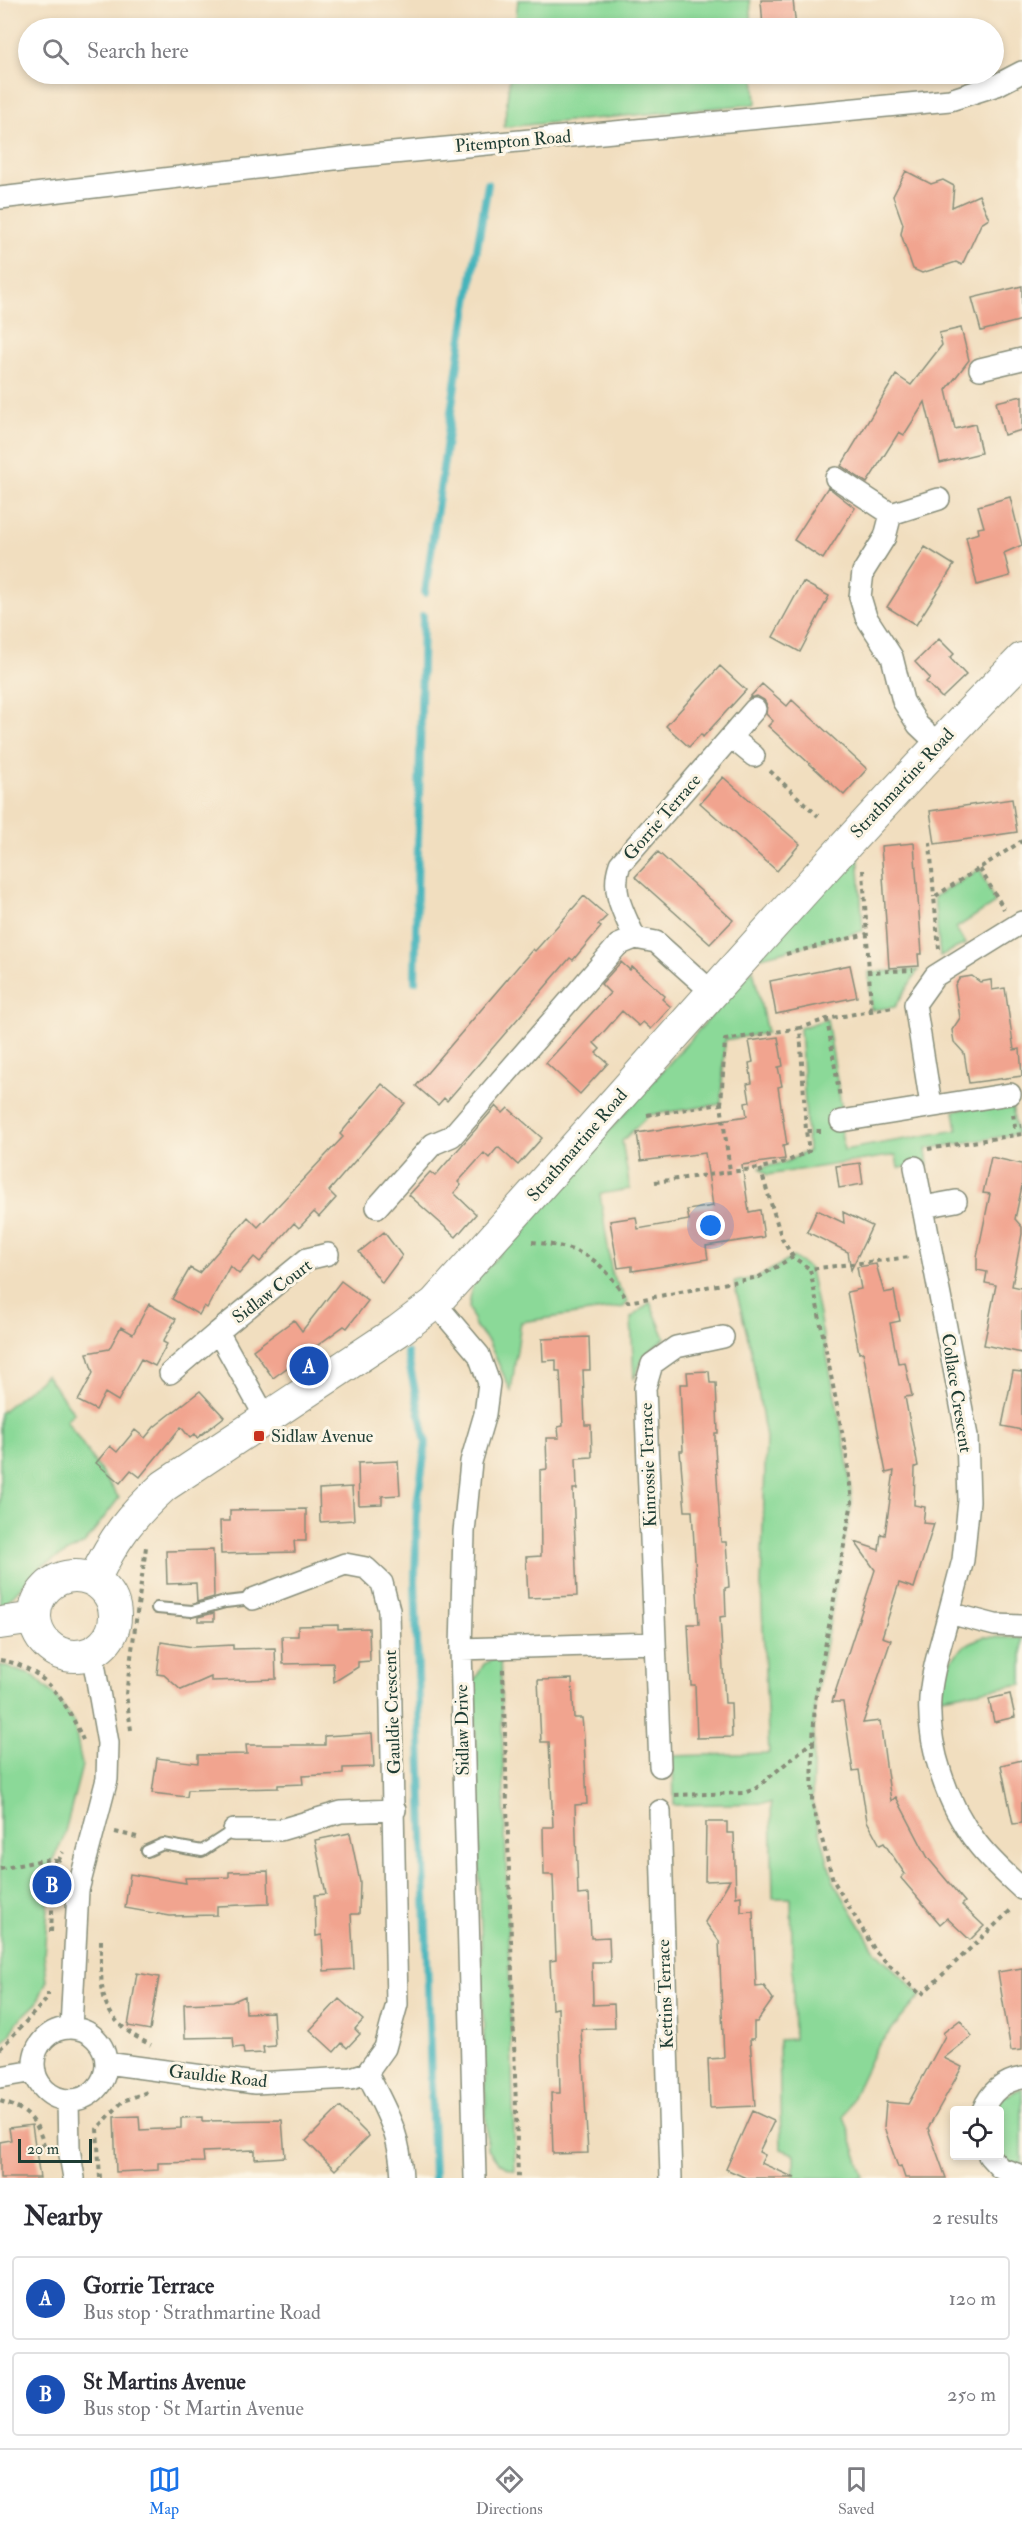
<!DOCTYPE html>
<html lang="en">
<head>
<meta charset="utf-8">
<style>
  :root { --surface:#fff; --page:#f2f2f3; --text:#2b2b33; --muted:#7c7c81; --line:#e1e1e2; --accent:#1a73e8 }
  body { margin:0; font-family:"IM FELL Double Pica",serif; background:var(--page); color:var(--text) }
  .controls { position:absolute; right:18px; bottom:18px; display:grid; overflow:hidden; border-radius:6px; box-shadow:0 3px 9px #0003 }
  .controls button { width:54px; height:54px; display:grid; place-items:center; padding:0; border:0; border-bottom:2px solid var(--line); background:var(--surface); color:var(--text); font:30px sans-serif }
  .scale { position:absolute; left:18px; bottom:15px; width:74px; box-sizing:border-box; padding-left:6px; border:3px solid #1f3d34; border-top:0; font-size:16px; line-height:21px; white-space:nowrap; color:#1f3d34; -webkit-text-stroke:4px #fcf5e5; paint-order:stroke }
  .you { position:absolute; left:711px; top:1226px; width:21px; height:21px; margin:-15px; border:4px solid #fff; border-radius:50%; background:#1a73e8; box-shadow:0 0 0 9px #1a73e833 }
  .badge { display:grid; place-items:center; width:39px; height:39px; border-radius:50%; background:var(--accent); color:#fff; font-size:20px; font-weight:700 }
  .pin { position:absolute; translate:-50% -50%; border:3px solid #fff; box-shadow:0 2px 6px #0006 }
  .list { margin:0; padding:0; list-style:none }
  h2 { display:flex; justify-content:space-between; align-items:center; height:78px; margin:0; padding:0 24px; font-size:26px }
  h2 small { font-size:20px; font-weight:400; color:var(--muted) }
  .list li { display:grid; grid-template-columns:39px 1fr auto; gap:18px; align-items:center; box-sizing:border-box; height:84px; margin:0 12px 12px; padding:0 12px; border:2px solid var(--line); border-radius:6px }
  .list b { display:block; font-size:22px; white-space:nowrap }
  .list p { margin:0; font-size:20px; white-space:nowrap; color:var(--muted) }
  .list em { font-size:20px; font-style:normal; color:var(--muted) }
  .icon { flex:none; width:33px; height:33px; fill:none; stroke:currentColor; stroke-width:2; stroke-linecap:round; stroke-linejoin:round }
  .map { position:relative; flex:none; width:1022px; height:2178px; overflow:hidden }
  .search { position:absolute; background:var(--surface); box-shadow:0 3px 9px #0003; left:18px; right:18px; top:18px; height:66px; display:flex; align-items:center; gap:15px; box-sizing:border-box; padding:0 21px; border-radius:33px; color:var(--muted); font-size:22px }
  .sheet { height:270px; background:var(--surface) }
  nav { display:flex; justify-content:space-around; align-items:center; box-sizing:border-box; height:84px; border-top:2px solid var(--line); background:var(--surface); font-size:16px; color:var(--muted) }
  nav a { display:grid; justify-items:center; gap:3px }
  nav .on { color:var(--accent) }
  .map>svg:first-child { display:block }
</style>
</head>
<body>
<div class="map">
<svg width="1022" height="2178" viewBox="0 0 1022 2178">
  <rect width="100%" height="100%" fill="#fcf5e5"/>
  <filter id="ink" filterUnits="userSpaceOnUse"><feTurbulence type="fractalNoise" baseFrequency=".0167" numOctaves="2"/><feDisplacementMap in="SourceGraphic" scale="12" xChannelSelector="R" yChannelSelector="G"/><feConvolveMatrix kernelMatrix="1 2 1 2 8 2 1 2 1" color-interpolation-filters="sRGB"/></filter>
  <filter id="wash" filterUnits="userSpaceOnUse"><feTurbulence type="fractalNoise" baseFrequency=".008" numOctaves="4" result="noise"/><feDisplacementMap in="SourceGraphic" scale="24" xChannelSelector="R" yChannelSelector="G"/><feGaussianBlur stdDeviation="1.35" result="paint"/><feColorMatrix in="noise" values="0 0 0 0 0 0 0 0 0 0 0 0 0 0 0 0 0 1.4 0 .05"/><feComposite in="paint" operator="in"/></filter>
  <g filter="url(#wash)">
    <rect width="100%" height="100%" fill="#f1debf"/>
    <path fill="#8bd998" stroke="#558b66" stroke-width="1.5" d="M518,0h232l2,28h-237z
      M510,74h244l2,30 -252,23z
      M858,852l5,79 -105,27z
      M980,869l15,34 -39,25 9,16 -25,12 -6,-59z
      M753,969l14,64 -42,7 -4,64 -72,11 -27,26 8,48 -30,5 12,81 16,27 -4,5 -103,15 -10,69 -23,-50 -12,-13 -7,-20 3,-23z
      M918,970l-23,37 -24,3 -2,-38z
      M827,1019l15,92 -4,2 6,37 113,-20 -3,-19 57,-11 6,34 -91,15 2,16 -30,3 -2,-13 -129,20 -7,-7 26,-6 22,-11 -8,-123z
      M793,1257l17,12 36,183 6,50 -37,199 -3,101 21,78 43,72 45,43 -45,53 -32,68 20,62h-70v-24l-13,-5 -2,-109 15,-1 -3,-141h-18l-2,-95 -97,2 -1,-49 96,-3 -8,-167 5,-148 -15,-88 -17,-68 25,-5z
      M650,1302l15,36 -21,18 -10,23 -3,-61z
      M46,1375l28,38 -8,7 53,78 -35,46 -43,22 -41,43v-196z
      M984,1637l38,1v46l-82,13c5,-29 13,-51 44,-60z
      M500,1656l15,515 -17,-8 -11,-15 -13,-467 10,-17z
      M0,1665l34,11 22,21 18,26 8,43 -19,73 -11,22 -8,93 3,26 -10,23 -19,18 -9,16 -9,7z
      M1022,2088v78l-10,-2 -12,-9v-45h-8l10,-13z"/>
    <g fill="none" stroke-linecap="round" stroke-linejoin="round">
      <path stroke="#44b4bb" stroke-width="8" d="M425,593l36,-250 27,-159
        M415,981l8,-365
        M407,1353l19,90 -9,61 -2,75 19,599"/>
    </g>
    <g id="blocks">
      <path fill="#f1a48f" d="M761,0h32l3,28h-33z
        M906,171l25,13 12,-4 11,6 -2,21 27,-12 10,24 -8,5 -19,41 -6,-3 -34,11 -9,-4 -12,-35 2,-10 -10,-28z
        M1022,286v34l-41,11 -9,-33z
        M961,328l8,32 -23,30 9,39 20,-5 6,29 -41,10 -15,-61 -21,33 -5,-3 -32,51 -26,-17 55,-91 15,10 31,-40 -3,-12z
        M1022,396v34l-18,5 -8,-33z
        M828,487l27,21 -32,51 -29,-19z
        M1010,497l12,48 -18,8 6,23 -33,9 -11,-48 13,-4 -1,-5 6,-1 -6,-21z
        M925,547l29,18 -38,60 -29,-18z
        M803,582l26,14 -29,56 -27,-15z
        M939,639l15,15 -4,4 16,17 -24,23 -16,-16 4,-4 -15,-16z
        M720,666l26,24 -43,47 -2,-3 -12,13 -23,-21z
        M762,684l25,22 5,-6 75,69 -23,26 -76,-69 5,-5 -7,-7 1,-9 -3,-5 -7,-4 -8,2z
        M723,777l77,67 -23,27 -77,-68z
        M1012,799l5,33 -82,12 -5,-33z
        M914,843l8,111h-4l1,12 -30,2 -8,-122z
        M658,852l75,68 -23,24 -75,-67z
        M584,896l23,20 -9,9 3,2 -28,33 -3,-2 -123,143 -3,-3 -6,7 -22,-19 117,-137 2,2z
        M621,962l9,8 2,-3 33,29 -3,3 9,8 -20,22 -8,-7 -4,4 -17,-15 -28,32 6,6 -4,4 12,10 -28,31 -34,-31 64,-70 -9,-9z
        M850,965l7,32 -81,17 -6,-33z
        M972,976l8,6 11,-2 1,10 13,-2 9,62 6,-1 2,27 -53,7 -5,-30 -10,-11 -2,-12 8,-12 -5,-33 5,-7z
        M778,1037l5,29 -5,1 4,19 -4,1 9,58 -4,1 2,13 -43,6 7,47 11,-2 4,27 -58,9 2,13 -76,12v-5l-14,2 -8,-47 26,-4 2,12 51,-9 -2,-10 26,-4 -8,-53 -64,8 -4,-28 110,-17 -2,-13 5,-1 -3,-18 5,-1 -3,-20 4,-1 -4,-21z
        M382,1084l23,19 -76,88 7,7 -17,19 -5,-5 -15,16 -5,-5 -34,39 -6,-5 -15,17 -9,-8 -23,42 -3,-2 -5,9 -27,-16 18,-31 9,5 49,-56 10,10 85,-90 -3,-3z
        M496,1106l7,7 5,-5 34,30 -24,27 -20,-18 -9,11 -5,-5 -26,29 3,3 -7,8 22,21 -20,23 -47,-42 21,-23 5,4z
        M991,1157l31,7v22l-7,33 7,8v7l-10,52 10,2v65l-38,-8 12,-60 -11,-2 2,-11 -10,-2v-13l13,-63 -7,-1z
        M860,1163l3,21 -24,4 -3,-22z
        M817,1210l27,13 -1,-11 29,14 -21,44 -3,-18 -41,-20z
        M384,1232l18,24 -20,27 -23,-31z
        M876,1264l8,29 10,-2 6,30 -10,2 8,40 7,-1 7,34 -7,1 13,69 -3,1 -1,38 11,2 -2,16 11,1 -20,64 -15,-5 -17,54 9,3 -28,83 17,-2 11,80 5,-4 32,61 37,44 -3,3 22,21 -14,14 -23,-22 -7,6 -39,-46 4,-4 -21,-31 -4,2 -13,-24 -8,-51 -6,1 -10,-69h-11l43,-132 -20,-28 24,8 2,-16 4,1 9,-64 -8,2 -23,-121 -4,1 -12,-61 14,-3 -4,-22z
        M341,1281l27,20 -21,27 -3,-2 -71,52 -20,-28 41,-30 8,11z
        M149,1304l27,15 -13,23 4,2 -12,22 -14,-7 -23,42 -13,-8 -9,17 -18,-9 15,-28 -6,-20 22,-4 12,-22 12,7z
        M589,1337l1,33h-7l2,55h6l1,32 -16,1 1,31h-4l4,107 -49,2 -2,-41 15,-1 -1,-86 7,-1 -1,-31h13l-1,-11 5,-1 -3,-55h-4v-11l-13,1 -1,-22z
        M709,1371l1,12h6l2,50h-3v14l6,95h5l3,45 -4,1 1,28 -6,1 5,86h6l1,34 -35,1 -2,-53h-4l-3,-61h11l-7,-113h-7l-5,-60h3l-3,-67h8l-1,-12z
        M1013,1371l9,1v58l-20,-4z
        M200,1391l24,26 -27,21 -2,-4 -5,4 -9,-11 -41,50 -9,-7 -11,13 -24,-20 14,-17 7,6 18,-22 10,8 9,-11z
        M398,1461l2,34 -18,1v8l-23,1 -1,-42z
        M352,1487l2,33 -34,2 -1,-33z
        M306,1509v32h-12l1,11 -74,2 -1,-33h10v-11z
        M213,1550l1,47 -17,5 -1,-19 -29,1 -1,-33z
        M214,1613v8h-16v-4z
        M338,1625v4l31,-1 1,33 -12,1v5l-24,15 -1,-19 -50,1 -1,-28h16v-10z
        M161,1642l32,5 40,-2v4l42,-1 1,31 -65,2v-4l-30,13 -17,-15 -7,-1z
        M572,1679l2,39h8l2,20 3,66 -12,1 3,90 11,-1 2,44 18,-1 1,25h-18l1,43 21,-1 1,24 -34,1 7,124 -35,1 -2,-61h9l-1,-42 -1,-43 -6,1 -2,-48 6,-1 -3,-85h-9l-1,-48h10l-4,-85h-8l-3,-62z
        M1010,1694l5,23 -21,5 -5,-23z
        M372,1733l2,34 -31,1v6l-41,2 1,8 -25,1v3l-90,2 -1,7 -35,-4 5,-35 41,5v-8l49,-1 -1,-9h79v-9z
        M1022,1760v63l-9,1 -12,-59z
        M706,1822h21v11h7l2,64 5,-1v16l12,-1 3,76 8,-1 9,13 -16,23h-3v17h-4l5,67 -45,2 -2,-49 16,-1 -5,-117 -14,-19 25,-42 -25,1z
        M350,1833l10,49 -1,32h-8l3,55 -30,2 -2,-36 -6,1 -1,-41 11,-1 -11,-54z
        M268,1871l1,33 -52,2v9l-47,1 -45,-8 5,-34 56,9 -1,-5 44,-1v-5z
        M1022,1968v82l-11,1 -13,-79z
        M137,1973l22,4 -9,53 -22,-4z
        M245,1996l1,17 27,-1 2,34 -12,1 1,6 -20,1 -1,-7 -9,1 -1,-11 -48,1 -1,-34 48,-2z
        M339,1999l24,21 -8,9 5,5 -13,14 -5,-5 -8,9 -24,-22z
        M960,2020l12,16 -28,22 18,9 -34,61 18,50h-41l-4,-12 -3,1 -14,-40 2,-25 22,2 37,-68 -2,-3z
        M340,2107l29,29 -34,34 -29,-29z
        M752,2111l22,10 -15,31 6,3 -4,8 34,15h-49l-20,-9z
        M139,2116l1,14 41,-2v-10l21,-1v4l80,-1 3,37 -30,2v-9l-52,2 1,10 -46,1v7l-42,2 -2,-55z
        M32,2125l8,53h-40v-36l11,-2 -2,-12z"/>
    </g>
  </g>
  <g filter="url(#ink)">
    <use href="#blocks" fill-opacity="0" stroke="#888e7a" stroke-width="1.5"/>
    <g fill="none" stroke-linecap="round" stroke-linejoin="round">
      <defs>
        <path id="lane" d="M157,1608l35,3 33,-9 28,-3
          M147,1851l16,-7 39,7 32,-21"/>
        <path id="street" d="M0,198l351,-41 599,-57 47,-15 25,-13
          M980,369l42,-10
          M836,478l55,36
          M732,738l22,18
          M938,744l-20,-19 -15,-24 -11,-44 -26,-40 -6,-20 3,-25 22,-35 6,-23 48,-15
          M635,938c-11,-25 -25,-46 -15,-74l135,-155
          M931,1105l-16,-101 20,-28 87,-54
          M841,1121l169,-27
          M915,1167l52,269 2,65 -6,59 -14,53 46,12 27,1
          M377,1207l56,-63 19,-8 166,-191 17,-7 21,4 56,50
          M923,1207l33,-6
          M435,1303l44,52 10,28 -4,31 -14,48 -7,70 -3,117 14,529
          M170,1373l48,-41
          M266,1418l-48,-86 89,-73 21,-5
          M253,1599l92,-35 21,4 16,15 7,27 8,394 -12,44 -18,25
          M949,1613c-7,28 -17,56 -19,85 -3,48 17,107 47,145 13,17 30,32 45,46
          M461,1649l193,-6
          M660,1766l-15,-378 7,-24 24,-17 47,-10
          M660,1811l11,367
          M234,1830h46l61,-18 54,-2
          M71,2028l7,-138 29,-111 1,-36 -16,-91
          M34 2064a36 36 0 1 1 72 0a36 36 0 1 1-72 0Z
          M106,2063l149,20 96,-5 16,-5
          M367,2073c20,40 33,59 35,105
          M0,2077l35,-6
          M68,2100l1,49 5,29
          M983,2110c7,-17 20,-29 39,-32
          M989,2156l11,12 22,8"/>
        <path id="secondary" d="M35 1616a40 40 0 1 1 80 0a40 40 0 1 1-80 0Z
          M94,1580c20,-42 35,-62 70,-94l234,-155 37,-28c195,-215 383,-436 587,-644
          M0,1623l35,-5"/>
      </defs>
      <use href="#lane" stroke="#888e7a" stroke-width="14"/>
      <use href="#street" stroke="#888e7a" stroke-width="24"/>
      <use href="#secondary" stroke="#888e7a" stroke-width="34"/>
      <path stroke="#888e7a" stroke-width="4" stroke-dasharray="4.5 4.5" stroke-linecap="butt" d="M770,771l48,45
        M930,842l4,55
        M980,869l24,40
        M863,870l6,102
        M939,949l-5,-52 88,-56
        M786,954l81,-20
        M871,1010l-2,-38 44,-2
        M827,1019l13,79
        M721,1104l4,-64 75,-12
        M1013,1114l2,13 7,-1
        M647,1115l74,-11 9,67
        M821,1131h-15l-6,-103 27,-9 66,-12
        M928,1149l94,-15
        M655,1182l105,-14
        M532,1242c51,6 69,15 96,60l131,-25 34,-20 17,12
        M793,1257l-11,-18 -22,-71 26,-6 23,-11 -3,-20
        M0,1660c45,7 66,41 83,80
        M503,1669l15,509
        M131,1730l-5,-36 20,-147
        M813,1742l-1,60 21,78 43,72 45,43 92,-87
        M675,1795l69,-2 11,-4 58,-48 2,-40 37,-199 -6,-50 -36,-183 100,-12
        M115,1832l22,5
        M0,1869l43,-9 15,1
        M51,1932l3,-63 9,-17
        M101,1940c0,54 -4,78 50,105
        M0,2049l48,-51v-5
        M0,2101c28,9 38,19 45,49
        M100,2178l-3,-49 26,-28 27,-10"/>
      <use href="#lane" stroke="#fff" stroke-width="10"/>
      <use href="#street" stroke="#fff" stroke-width="21"/>
      <use href="#secondary" stroke="#fff" stroke-width="32"/>
    </g>
  </g>
  <rect fill="#c8321e" stroke="#fcf5e5" stroke-width="2" x="253" y="1430" width="12" height="12" rx="3"/>
  <g text-anchor="middle" stroke-width="6" stroke-linejoin="round" paint-order="stroke">
    <g font-size="18" fill="#1f3d34" stroke="#fcf5e5">
      <text transform="translate(513 141) rotate(-5)" y="6">Pitempton Road</text>
      <text transform="translate(902 783) rotate(-47)" y="6">Strathmartine Road</text>
      <text transform="translate(662 817) rotate(-49)" y="6">Gorrie Terrace</text>
      <text transform="translate(577 1145) rotate(-49)" y="6">Strathmartine Road</text>
      <text transform="translate(272 1291) rotate(-37)" y="6">Sidlaw Court</text>
      <text transform="translate(957 1393) rotate(81)" y="6">Collace Crescent</text>
      <text transform="translate(648 1465) rotate(-92)" y="6">Kinrossie Terrace</text>
      <text transform="translate(392 1712) rotate(-92)" y="6">Gauldie Crescent</text>
      <text transform="translate(462 1730) rotate(-91)" y="6">Sidlaw Drive</text>
      <text transform="translate(665 1994) rotate(-92)" y="6">Kettins Terrace</text>
      <text transform="translate(218 2076) rotate(6)" y="6">Gauldie Road</text>
    </g>
    <g font-size="18" fill="#1f3d34" stroke="#fcf5e5" text-anchor="start">
      <text x="271" y="1442">Sidlaw Avenue</text>
    </g>
  </g>
</svg>
<div class="controls">
<button><svg class="icon" aria-label="locate" viewBox="0 0 24 24"><circle cx="12" cy="12" r="6"/><path d="M12 2v4M12 18v4M2 12h4M18 12h4"/></svg></button>
</div>
<div class="scale">20 m</div>
<div class="you"></div>
<div class="pin badge" style="left:309px;top:1366px;background:#1a4fb4">A</div>
<div class="pin badge" style="left:52px;top:1885px;background:#1a4fb4">B</div>
<div class="search"><svg class="icon" aria-label="search" viewBox="0 0 24 24"><circle cx="10" cy="10" r="6"/><path d="M15 15l6 6"/></svg>Search here</div>
</div>
<section class="sheet">
<h2>Nearby<small>2 results</small></h2>
<ul class="list">
<li><span class="badge" style="background:#1a4fb4">A</span><div><b>Gorrie Terrace</b><p>Bus stop · Strathmartine Road</p></div><em>120 m</em></li>
<li><span class="badge" style="background:#1a4fb4">B</span><div><b>St Martins Avenue</b><p>Bus stop · St Martin Avenue</p></div><em>250 m</em></li>
</ul>
</section>
<nav>
<a class="on"><svg class="icon" aria-label="map" viewBox="0 0 24 24"><path d="M3 6l6-2 6 2 6-2v14l-6 2-6-2-6 2zM9 4v14M15 6v14"/></svg>Map</a>
<a><svg class="icon" aria-label="directions" viewBox="0 0 24 24"><path d="M12 3l9 9-9 9-9-9zM9 14v-3h6M13 9l2 2-2 2"/></svg>Directions</a>
<a><svg class="icon" aria-label="saved" viewBox="0 0 24 24"><path d="M7 4h10v16l-5-4-5 4z"/></svg>Saved</a>
</nav>
</body>
</html>
